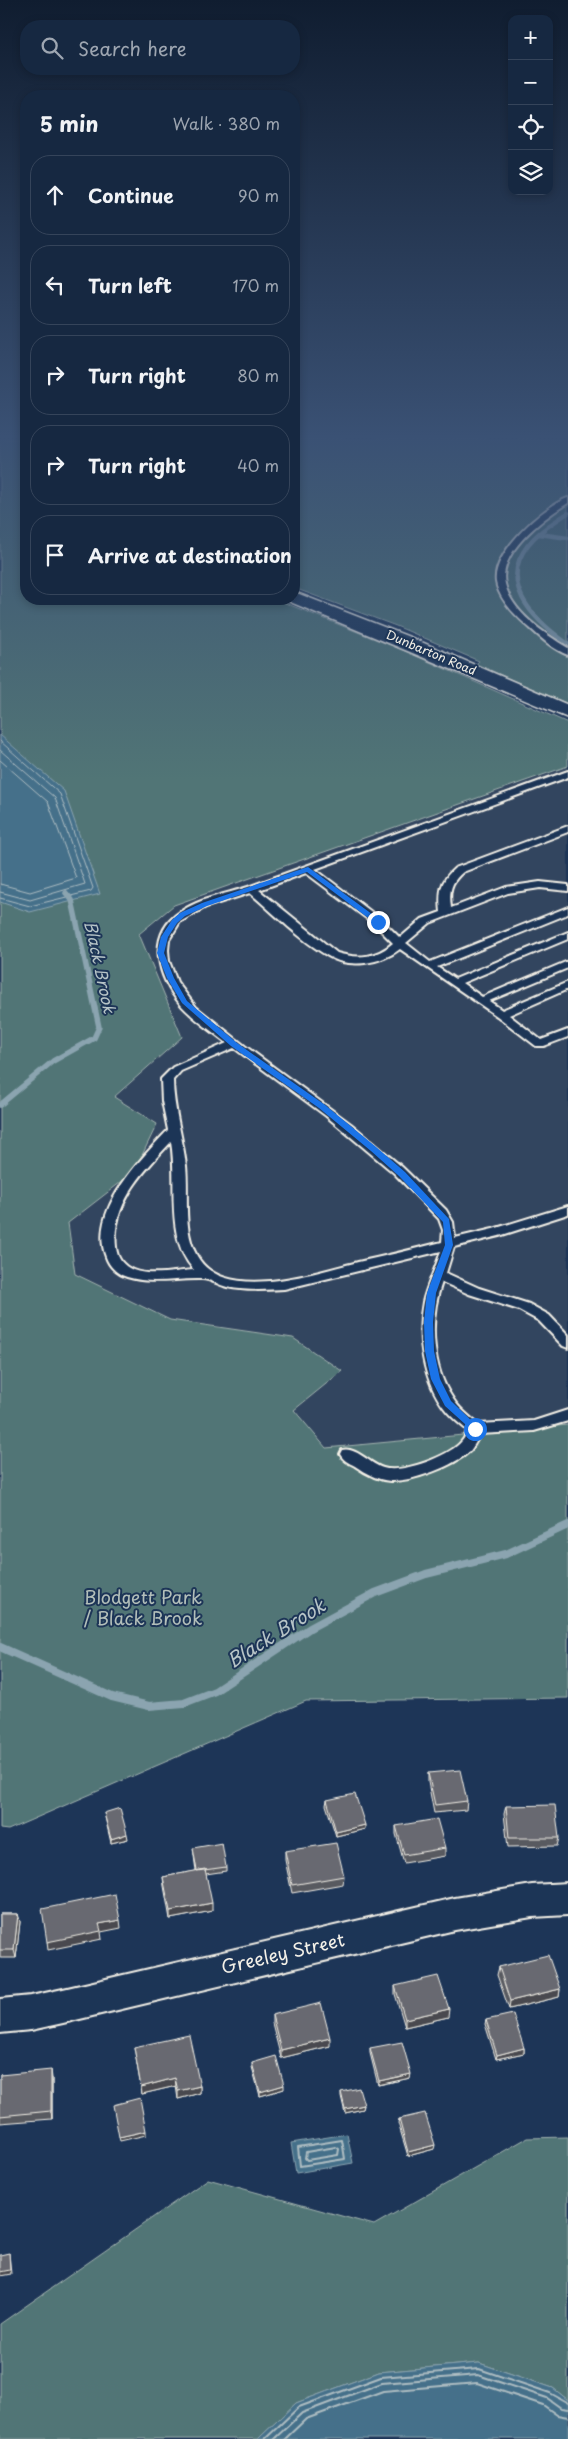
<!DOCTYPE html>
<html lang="en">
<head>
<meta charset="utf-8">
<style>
  :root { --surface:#162841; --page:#23344c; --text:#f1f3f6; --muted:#9ea6b1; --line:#35445a }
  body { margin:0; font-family:"Playpen Sans",sans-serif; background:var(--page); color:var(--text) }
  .controls { position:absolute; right:15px; top:15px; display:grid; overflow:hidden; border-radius:10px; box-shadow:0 2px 8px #0003 }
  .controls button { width:45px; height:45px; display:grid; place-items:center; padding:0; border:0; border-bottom:1px solid var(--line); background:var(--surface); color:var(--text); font:25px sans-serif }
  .stop { position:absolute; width:15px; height:15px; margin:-11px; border:4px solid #1a73e8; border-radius:50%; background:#fff }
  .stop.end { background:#1a73e8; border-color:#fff; box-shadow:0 1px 5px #0008 }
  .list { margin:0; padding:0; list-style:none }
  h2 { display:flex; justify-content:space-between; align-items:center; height:65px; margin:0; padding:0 20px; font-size:21px }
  h2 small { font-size:16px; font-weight:400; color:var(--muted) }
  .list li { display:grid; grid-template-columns:32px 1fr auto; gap:15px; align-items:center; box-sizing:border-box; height:80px; margin:0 10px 10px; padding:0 10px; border:1px solid var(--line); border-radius:20px }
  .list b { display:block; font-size:19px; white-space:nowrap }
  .list em { font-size:16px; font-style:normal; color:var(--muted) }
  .icon { flex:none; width:28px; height:28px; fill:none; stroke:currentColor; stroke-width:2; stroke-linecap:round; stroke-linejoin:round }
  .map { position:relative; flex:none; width:568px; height:2439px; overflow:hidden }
  .search { position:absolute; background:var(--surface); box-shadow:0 2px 8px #0003; left:20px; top:20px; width:280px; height:55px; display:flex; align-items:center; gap:12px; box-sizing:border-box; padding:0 18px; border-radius:20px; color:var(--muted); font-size:19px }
  .panel { position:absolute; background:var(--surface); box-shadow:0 2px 8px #0003; left:20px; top:90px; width:280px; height:515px; border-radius:20px }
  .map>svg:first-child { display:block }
</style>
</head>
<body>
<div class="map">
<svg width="568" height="2439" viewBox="0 0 568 2439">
  <rect width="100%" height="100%" fill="#1d3557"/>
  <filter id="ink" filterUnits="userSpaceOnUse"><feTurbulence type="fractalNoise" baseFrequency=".02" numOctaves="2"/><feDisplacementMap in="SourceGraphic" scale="10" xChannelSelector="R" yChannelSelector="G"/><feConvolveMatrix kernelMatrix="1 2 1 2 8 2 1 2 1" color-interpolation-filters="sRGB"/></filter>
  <g filter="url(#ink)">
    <path fill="#33455f" d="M568,766v703l-229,-6 -46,-53 49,-39 -49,-33 -123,-18 -96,-46 -7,-51 67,-51 -21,-74 69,-61 -43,-102 35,-30z"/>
    <path fill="#517576" stroke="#a2b3af" d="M0,439h26v160h249l125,50 168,74v43l-394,139 -35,29 43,103 -68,60 43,27 -23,48 -66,51 7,51 95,46 123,18 49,33 -48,39 32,38 242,-23v273l-262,3 -298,129 -8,-1z
      M294,439h274v265l-92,-40 3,-3 -83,-35 -102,-38z
      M568,2137v263l-15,-12 -74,-25 -100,9 -83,31 -38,36h-258v-115l208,-145 166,46 153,-87z"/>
    <path fill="#45708a" stroke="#8ba4b0" d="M0,735l64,56 36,103 -70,18 -30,-10z
      M347,2134l6,29 -57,10 -5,-30z
      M479,2363l74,25 15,12v39h-310l38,-36 83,-31z"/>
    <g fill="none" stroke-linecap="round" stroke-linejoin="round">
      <path stroke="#aebdc2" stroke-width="1" d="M0,741l60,53 33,94 -2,3 -61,15 -30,-8
        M0,750l55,48 30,86 -55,16 -30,-8
        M0,760l48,42 28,76 -46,14 -30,-8"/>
      <path stroke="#aebdc2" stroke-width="2" d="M342,2140l3,19 -45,7 -2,-19z
        M336,2147l3,2 -1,6 -31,5 -2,-2 1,-6z
        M265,2439l34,-32 82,-30 98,-8 71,24 18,10
        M274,2439l28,-26 80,-30 96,-8 69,23 14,10 7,1
        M285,2439l21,-20 77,-28 94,-8 66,22 14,10 11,2"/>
      <path stroke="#8ba4b0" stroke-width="4.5" d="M568,513c-12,8 -24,15 -34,25 -41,42 -2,81 34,106
        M539,534l29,4"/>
      <path stroke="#8ba4b0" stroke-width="5.5" d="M0,1105l53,-44 41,-23 5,-11 -27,-127 -6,-7"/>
      <path stroke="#8ba4b0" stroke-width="8" d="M0,1647l112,50 37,9 35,-3 31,-12 95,-63 65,-35 51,-19 80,-20 62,-29"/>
      <defs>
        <path id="service" d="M568,498v5c-23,14 -71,49 -63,81 6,28 40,50 63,64v7c-14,-5 -27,-17 -38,-27 -13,-11 -31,-28 -34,-46 -4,-29 46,-75 72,-84z
          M568,771v6l-253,92 67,51 18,18 22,-19 19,-7c-2,-20 -1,-31 14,-44l113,-42v6l-105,40c-13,11 -14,20 -12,36l55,-21 34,-5 28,3v6l-28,-3 -32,5 -78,30 -24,20 24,19 138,-55v7l-131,53 18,12 113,-47v7l-106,44 20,14 86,-36v7l-79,33 13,9 66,-28v7l-59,26 32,25 27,-10v7l-24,9h-8l-39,-30 -97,-67c-19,15 -51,20 -72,7 -27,-15 -54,-43 -78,-63l-44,14 -26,15 -11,18 -1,10 1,11 8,21 19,25 49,39 106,78 51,43 44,43 7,12 2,16 38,-9 75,-23v8l-69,22 -45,11 -8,26 33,15 50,16 20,11 19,20v13l-5,-2 -24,-25 -20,-11 -50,-16 -27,-12c-13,36 -11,85 11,117 6,10 16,17 25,25l56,-3 34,-11v11l-34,10 -54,3c-3,6 -6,12 -10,17 -16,15 -58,31 -80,30 -12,-1 -25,-8 -35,-15 -6,-3 -12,-6 -15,-12l2,-4c13,-4 28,14 41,18 19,6 67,-12 79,-27 3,-3 4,-7 5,-11 -7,-6 -16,-13 -22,-21 -22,-28 -29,-73 -22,-107 4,-18 13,-34 18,-51l-157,38c-19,1 -38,2 -57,-2 -8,-2 -17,-8 -25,-8 -25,-1 -50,6 -75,-2 -10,-3 -18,-11 -21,-20 -18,-46 34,-97 62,-127l-6,-29 -1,-22 12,-12 54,-24c-15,-12 -32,-23 -45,-37 -24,-27 -37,-70 -2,-94 20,-14 46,-18 68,-25zM306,873l68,51 19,19c-17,15 -35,16 -56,10l-78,-63zM234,1048l92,68 68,57 45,46 4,11 -1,12c-28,7 -56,14 -84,20 -41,10 -134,42 -161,-6 -15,-26 -8,-61 -11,-90 -3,-29 -13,-57 -13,-86l8,-9zM171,1142c7,41 -7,95 23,128 -18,1 -43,7 -61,0 -10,-4 -16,-12 -17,-23 -5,-43 28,-76 55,-105z"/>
        <path id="minor" d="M568,1883v32l-36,2 -77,13 -392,93 -32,7 -31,3v-34l31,-3 32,-7 392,-91 77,-13z"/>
        <path id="tertiary" d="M294,592l118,46 156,67v13l-280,-117 -2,-2h8z"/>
      </defs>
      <use href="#service" stroke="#f4f1e8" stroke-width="4"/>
      <use href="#minor" stroke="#f4f1e8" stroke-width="4"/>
      <use href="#tertiary" stroke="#f4f1e8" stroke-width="3"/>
      <use href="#service" fill="#1d3557" fill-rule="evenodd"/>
      <use href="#minor" fill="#1d3557" fill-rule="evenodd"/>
      <use href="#tertiary" fill="#1d3557" fill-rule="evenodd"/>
    </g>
    <path fill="#595a61" stroke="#f4f1e8" d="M428,1773l39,28 -1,9 -32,3 -6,-31z
      M327,1800l38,29 -29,7 -10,-31z
      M506,1806l53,32 -2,8 -49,1 -4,-33z
      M104,1813l24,26 -17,4z
      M396,1826l49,22v8l-41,7 -8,-29z
      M193,1848l33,19v4l-20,3 6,37 -42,8 -6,-33 -1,-9 33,-6z
      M285,1851l59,25 -1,8 -51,9 -7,-33z
      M0,1914h18l2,8 -4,36h-16z
      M499,1967l61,22 -1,8 -50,12 -12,-34z
      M395,1986l53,31 -43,10 -10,-33z
      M272,2015l58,31 -49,12 -9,-35z
      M486,2020l38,28v5l-28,6 -11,-35z
      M134,2047l66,39v7l-22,6 -2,-13 -34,8z
      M370,2048l40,30 -32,7 -8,-32z
      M252,2063l32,26 -24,7 -8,-29z
      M0,2075l52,3v41l-52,4z
      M341,2092l23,13 -1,4 -18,4 -4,-17z
      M399,2119l35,30 -26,7 -10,-33z"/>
    <path fill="#484a4f" stroke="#f4f1e8" d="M365,1825v4l-29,7v-4z
      M127,1834l1,5 -17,4v-4z
      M212,1903v8l-42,8v-8z
      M18,1914l2,8 -4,36 -2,-8z
      M120,1920l1,8 -20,4 1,7 -54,11 -1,-8 52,-18z
      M560,1989l-1,8 -50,12 1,-8z
      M449,2009l-1,8 -43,10v-8z
      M330,2038v8l-49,12v-8z
      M524,2048v5l-28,6 1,-4z
      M51,2070l1,8v41l-1,-8z
      M411,2074l-1,4 -32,7 1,-4z
      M175,2078l1,8 -34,8 -1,-7z
      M284,2085v4l-24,7v-4z
      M200,2086v7l-22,6v-8z
      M364,2105l-1,4 -18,4v-4z
      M146,2131v4l-26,6 -1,-4z
      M435,2145l-1,4 -26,7v-4z
      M9,2253l2,21 -11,2v-4z"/>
    <path fill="#676971" stroke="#f4f1e8" d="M460,1770l7,31 -32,4 -7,-32z
      M355,1794l10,31 -29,7 -9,-32z
      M555,1805l4,33h-50l-3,-32z
      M120,1808l7,26 -16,5 -7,-26z
      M437,1819l8,29 -41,7 -8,-29z
      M222,1843l4,24 -29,4 -4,-23z
      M336,1843l8,33 -52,9 -7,-34z
      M205,1869l7,34 -42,8 -7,-34z
      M115,1894l5,26 -21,4 2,7 -54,11 -5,-33z
      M0,1914h18l-4,36h-14z
      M548,1955l12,34 -50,12 -11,-34z
      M438,1976l11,33 -44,10 -10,-33z
      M321,2003l9,35 -49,12 -9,-35z
      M513,2014l11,34 -27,7 -11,-35z
      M189,2035l11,51 -22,5 -3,-13 -34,9 -7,-40z
      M402,2042l9,32 -32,7 -9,-33z
      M276,2056l8,29 -24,7 -8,-29z
      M51,2070v41l-51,5v-41z
      M359,2088l5,17 -19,4 -4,-17z
      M140,2098l6,33 -27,6 -6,-32z
      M425,2113l10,32 -27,7 -9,-33z
      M9,2253l1,17 -10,2v-17z"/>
  </g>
  <linearGradient id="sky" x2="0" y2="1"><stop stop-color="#101d30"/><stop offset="0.56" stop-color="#3a5174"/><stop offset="1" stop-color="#3a5174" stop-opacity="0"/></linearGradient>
  <rect width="568" height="780" fill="url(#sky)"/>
  <path fill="#1a73e8" d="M308,867l72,53v3h-5l-68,-51 -100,34 -22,10 -8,7 -9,14 -4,16 10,25 13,23 50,42 88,62 51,42 29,25 44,47 4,26 -17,48 -3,29 1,29 6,28 11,22 27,26v5l-3,1 -30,-27 -14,-27 -6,-28 -1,-29 3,-29 18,-48 -2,-23 -44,-46 -28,-25 -52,-43 -88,-62 -49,-43 -15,-25 -10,-25 4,-16 11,-17 8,-7 22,-10z"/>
  <g text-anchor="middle" stroke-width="4" stroke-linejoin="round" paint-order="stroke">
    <g font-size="12" fill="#f4f1e8" stroke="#1d3557">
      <text transform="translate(431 653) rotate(23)" y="4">Dunbarton Road</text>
    </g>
    <g font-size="16" font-style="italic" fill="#b7c4c7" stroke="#1d3557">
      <text transform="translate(100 967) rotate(78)" y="6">Black Brook</text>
    </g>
    <g font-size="18" fill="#b3bfba" stroke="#1d3557">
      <text x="143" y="1604">Blodgett Park<tspan x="143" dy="21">/ Black Brook</tspan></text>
    </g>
    <g font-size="18" fill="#f4f1e8" stroke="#1d3557">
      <text transform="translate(283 1954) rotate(-13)" y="6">Greeley Street</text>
    </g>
    <g font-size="19" font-style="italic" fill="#b7c4c7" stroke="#1d3557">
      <text transform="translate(276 1633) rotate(-32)" y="7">Black Brook</text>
    </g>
  </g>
</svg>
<div class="controls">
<button>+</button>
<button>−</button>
<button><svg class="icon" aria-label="locate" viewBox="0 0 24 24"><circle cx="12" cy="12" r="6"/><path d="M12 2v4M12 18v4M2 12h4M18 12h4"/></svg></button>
<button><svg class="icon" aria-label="layers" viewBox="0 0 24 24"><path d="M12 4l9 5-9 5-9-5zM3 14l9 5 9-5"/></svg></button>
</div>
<div class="stop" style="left:475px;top:1429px"></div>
<div class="stop end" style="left:378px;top:922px"></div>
<div class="search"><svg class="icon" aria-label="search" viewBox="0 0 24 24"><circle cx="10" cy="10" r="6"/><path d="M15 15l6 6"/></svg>Search here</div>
<section class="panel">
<h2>5 min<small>Walk · 380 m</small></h2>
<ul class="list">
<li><svg class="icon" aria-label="ahead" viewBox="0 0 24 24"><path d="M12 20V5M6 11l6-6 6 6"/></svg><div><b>Continue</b></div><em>90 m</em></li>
<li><svg class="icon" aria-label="left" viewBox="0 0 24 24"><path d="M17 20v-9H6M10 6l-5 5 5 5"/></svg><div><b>Turn left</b></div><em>170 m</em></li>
<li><svg class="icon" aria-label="right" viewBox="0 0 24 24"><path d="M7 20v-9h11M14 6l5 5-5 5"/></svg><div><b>Turn right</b></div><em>80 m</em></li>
<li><svg class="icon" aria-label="right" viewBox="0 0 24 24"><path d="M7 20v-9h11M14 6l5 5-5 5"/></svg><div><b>Turn right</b></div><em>40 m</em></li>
<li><svg class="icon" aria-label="arrive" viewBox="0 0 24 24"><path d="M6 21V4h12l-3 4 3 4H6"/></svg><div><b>Arrive at destination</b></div></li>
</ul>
</section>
</div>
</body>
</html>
